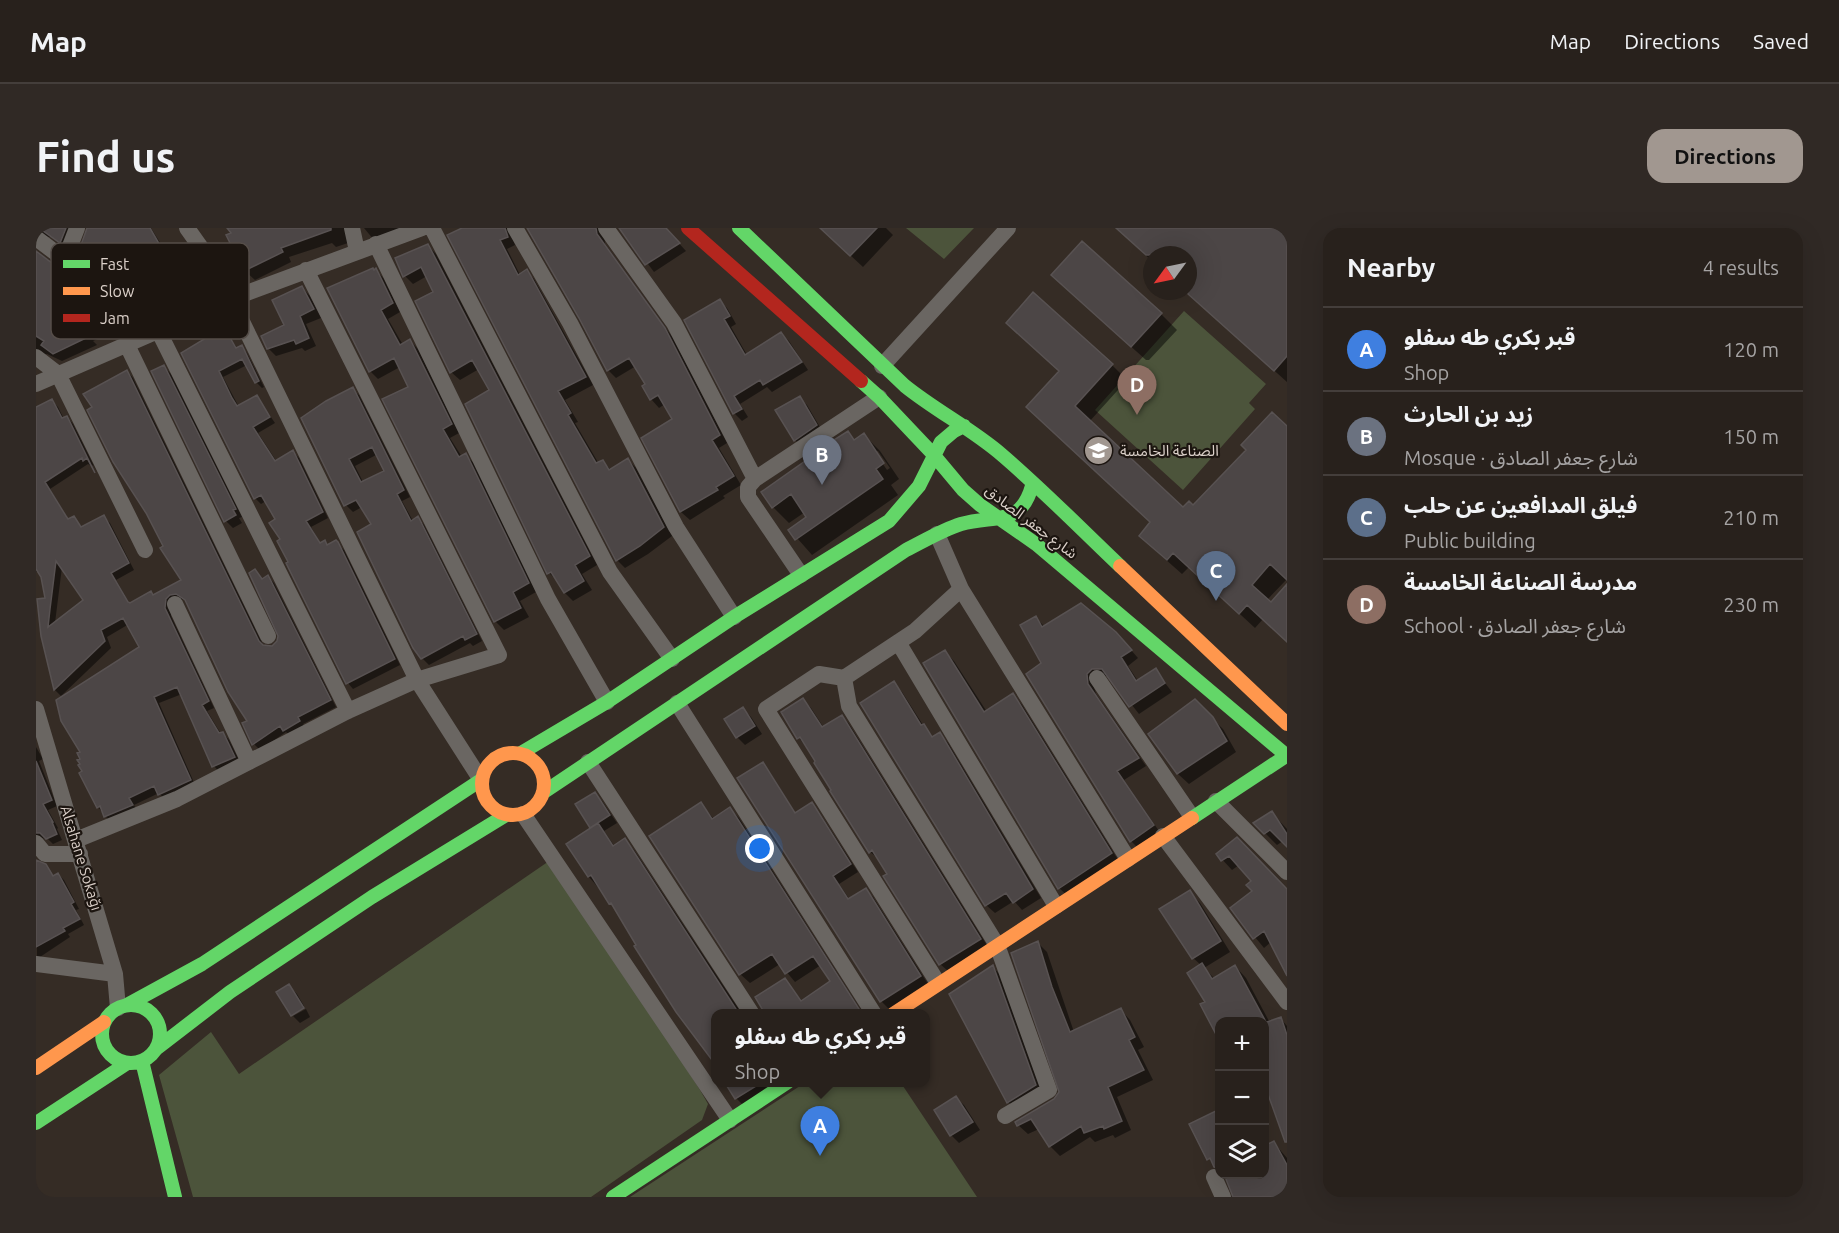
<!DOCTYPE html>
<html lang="en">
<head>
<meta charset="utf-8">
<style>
  :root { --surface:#28211c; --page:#302925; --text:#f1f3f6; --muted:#a5a3a3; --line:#443e3b; --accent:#a19790 }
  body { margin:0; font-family:Ubuntu,"Noto Sans Arabic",sans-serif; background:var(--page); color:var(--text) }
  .controls { position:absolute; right:18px; bottom:18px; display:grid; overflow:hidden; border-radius:12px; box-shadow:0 6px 24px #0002 }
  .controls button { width:54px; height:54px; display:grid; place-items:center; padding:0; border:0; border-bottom:2px solid var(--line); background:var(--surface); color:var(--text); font:30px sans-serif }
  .compass { position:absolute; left:1107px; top:18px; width:54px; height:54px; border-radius:50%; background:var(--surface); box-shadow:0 6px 24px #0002; rotate:237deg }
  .you { position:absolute; left:724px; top:621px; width:21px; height:21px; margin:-15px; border:4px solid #fff; border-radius:50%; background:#1a73e8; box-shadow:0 0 0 9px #1a73e833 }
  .badge { display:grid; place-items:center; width:39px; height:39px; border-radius:50%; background:var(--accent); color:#fff; font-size:20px; font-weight:700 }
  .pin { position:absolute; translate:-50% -50px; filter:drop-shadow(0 2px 3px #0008) }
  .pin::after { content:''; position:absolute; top:32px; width:21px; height:18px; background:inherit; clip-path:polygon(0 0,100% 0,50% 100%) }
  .popup { position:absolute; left:675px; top:781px; width:219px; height:78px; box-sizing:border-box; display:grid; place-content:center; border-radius:12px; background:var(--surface); filter:drop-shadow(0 2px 4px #0005); font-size:20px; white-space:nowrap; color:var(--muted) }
  .popup b { font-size:22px; color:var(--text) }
  .popup::after { content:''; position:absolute; left:50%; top:100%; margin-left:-12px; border:12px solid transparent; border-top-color:var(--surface) }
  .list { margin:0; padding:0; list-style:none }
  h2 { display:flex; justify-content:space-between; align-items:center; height:78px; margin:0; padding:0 24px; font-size:26px }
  h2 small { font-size:20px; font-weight:400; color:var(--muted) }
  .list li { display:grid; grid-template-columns:39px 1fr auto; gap:18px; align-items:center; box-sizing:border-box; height:84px; padding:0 24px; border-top:2px solid var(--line) }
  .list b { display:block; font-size:22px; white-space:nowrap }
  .list p { margin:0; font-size:20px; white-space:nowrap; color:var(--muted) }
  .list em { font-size:20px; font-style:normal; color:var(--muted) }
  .icon { flex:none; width:33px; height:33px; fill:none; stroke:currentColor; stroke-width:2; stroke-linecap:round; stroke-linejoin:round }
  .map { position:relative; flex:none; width:1251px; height:969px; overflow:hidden; border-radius:18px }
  header { display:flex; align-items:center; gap:36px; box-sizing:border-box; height:84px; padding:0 30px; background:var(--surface); border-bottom:2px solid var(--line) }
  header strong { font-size:28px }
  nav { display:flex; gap:33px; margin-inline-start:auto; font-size:21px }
  .intro { display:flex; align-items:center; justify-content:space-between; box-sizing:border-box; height:144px; padding:0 36px }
  h1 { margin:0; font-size:42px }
  .button { padding:15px 27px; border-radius:18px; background:var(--accent); color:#111; font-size:21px; font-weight:700 }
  main { display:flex; gap:36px; padding:0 36px }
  aside { flex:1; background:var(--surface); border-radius:18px; box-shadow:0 6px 24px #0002 }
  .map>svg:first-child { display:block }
</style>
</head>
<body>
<header>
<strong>Map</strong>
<nav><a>Map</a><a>Directions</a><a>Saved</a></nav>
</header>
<div class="intro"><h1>Find us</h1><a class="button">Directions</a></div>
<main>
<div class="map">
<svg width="1251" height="969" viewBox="0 0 1251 969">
  <rect width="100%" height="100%" fill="#352c25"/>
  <path fill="#4c543b" d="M870,0h68l-30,31z
    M1148,83l82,73 -17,19 6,6 -72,81 -88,-80z
    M516,631l148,231 8,14 -6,16 -111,77h-398l-34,-122 52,-43 28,42z
    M770,854l95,1 76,114h-347z"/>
  <path fill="#0007" fill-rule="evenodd" d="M0,0h42l-10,22 -17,-13 -11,-1 -4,6z
    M53,0h62l20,32 8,7 16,28 -40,20 -76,-59z
    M193,0h129l-7,14 -15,5 -4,-4 -43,14 2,5 -36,18 -10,-9z
    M328,0h48l-38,12z
    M445,0h36l-5,8 3,9 -8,4 13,26 6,-4 8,8 59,106 -28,15 13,22 -3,1 24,41 4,-2 8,8 17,-10 8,8 36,68 -24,18 -23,14 -8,-8z
    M493,0h81l-6,5 1,11 68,94 54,105 -8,5 22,37 -18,11 2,2 -35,22 -9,-8 -38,-74 31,-18 -9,-16 -6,4 -8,-9 -7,-12 3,-2 -11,-19 -20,12 -8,-8 -27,-53z
    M585,0h44l21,23 -32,21z
    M785,0h65l7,7 -30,32z
    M1080,0h171v154l-101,-91h2v-36h-36v6z
    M392,18l8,8 161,311 -15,9 10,16 -19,11 -8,-8 -7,-12 -9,-8 -58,-183 -12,-21 -19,11 -9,-8 -16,-79 -8,-17 -14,8 -8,-8z
    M0,25l85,64 8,8 -36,16 4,4 -35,16 -15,-7 -7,1 -4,5z
    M340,42l8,9 16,33 -12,7 15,26 7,-4 8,8 41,84 -9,5 12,19 3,-2 9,8 62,129 -16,9 9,16 -25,13 -8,-8 -112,-222 26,-12 -10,-21 -22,12 -8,-8 -41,-82 22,-12 2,2z
    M266,60l8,8 11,22 -15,6 10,22 -11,5 -3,-3 -26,8 -7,-7 -6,-13 23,-10z
    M1033,63l92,23 16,16 -28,30h-3z
    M683,73l8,7 9,16 -5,3 16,28 34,-21 8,7 19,29 -36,22 -5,-5 -27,17 8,13 -6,4 -8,-8 -48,-93z
    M187,101l15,20 4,-2 5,6 17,34 -2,1 -6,-6 -9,-17 -24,12 16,30 18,-10 18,26 -17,10 19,29 16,-10 6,6 29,60 -17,9 10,17 3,-2 4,4 7,-4 9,8 56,115 -47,24 -5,-6 -60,-119 2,-2 -8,-22 -5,-20 -11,-19 -5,3 -6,-6 -72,-144z
    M1076,137l15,15 -38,42 95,87 9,-2 94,17v55l-20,21 4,4 16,-18v55l-24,-22 -8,9 -66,-61 -7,7 -26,-23 -15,-15 11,-13 -109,-101z
    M127,138l8,8 71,143 -3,1 3,5 -9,5 -7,-7z
    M91,143l6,7 131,269h9l5,-5 2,-6 -25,-65 8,9 5,-3 6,6 62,124 -33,17 2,4 -14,9 -5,-5 -26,18 -6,-6 -4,-23 -63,-120 -3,-2 -7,2 -5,4 -1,11 43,92 -7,3 14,23 2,-1 6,7 12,24 -21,9 -6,-7 -32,-72 -23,9 37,84 -30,14 -7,-8 -25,12 4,7 -27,11 -13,-16 43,-160 -12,-23 -22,13 4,11 -50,48 -6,-6 -12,-55 4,-36 -5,-22 -3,-6 -3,1v-155l15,-17 7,7 6,12 3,-2 6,7 24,48 -4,-7 -2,1 -3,-2 -38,25 19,32 5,-3 9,10 20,-11 7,6 24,47 -18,10 14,24 24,-8 29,-15 -18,-34zM26,339l23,33 -30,23z
    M316,161l7,6 51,102 -8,4 11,20 5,-3 6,7 58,116 -9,5 -3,-3 -41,22 -7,-7 -49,-133 -11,-18 -9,5 -7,-7zM342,226l8,17 -23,11 -8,-16z
    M763,170l8,7 17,29 -21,14 -8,-8z
    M811,205l8,8 9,-6 16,16 19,28 -8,6 7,10 -86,60 -22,-25 19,-13 -4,-5 -16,11 -16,-16zM838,223h4l12,17 -3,2z
    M1000,390l9,9 79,15 14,16 -10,8 10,15 17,-11 17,22 -33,22 -30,-38 -9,1 -6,10 2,7 50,72 -22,14 37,54 -22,15 -8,-8 -88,-177z
    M908,423l10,10 33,51 26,-17 9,10 98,158 -51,34 -10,-9z
    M857,455l9,9 21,33 11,13 6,-4 8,9 93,155 -19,12 -8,-9 -19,12 -9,-8z
    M767,472l8,8 13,20 18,-12 7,8 139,223 -40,24 -8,-7 -51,-89 -10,-16 -9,-7 -52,-90 -19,-24 -16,-25z
    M1158,473l29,28 13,23 -47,32 -11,-10 -14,-22z
    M707,481l8,8 11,17 -17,11 -8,-8z
    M0,519l7,12 -4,2 18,45 -9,4 10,18 -1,1 5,11 -9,4 -5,-5 -8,-1 -4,3z
    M727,536l7,8 26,42 16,-10 7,8 39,60 -19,12 11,16 16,-10 7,7 55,87 -39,25 -8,-8z
    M559,566l7,7 15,22 -13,8 11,16 10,-7 9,10 108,164h-27l-77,-68 -22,-38 -27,-31 -21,-33 25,-16 -2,-1z
    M665,576l13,15 16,-10 9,9 124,196h-100v-6l22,-28 18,22 30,-20 -12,-17 -26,17 -15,-18 -30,19 -10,-9 -89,-138z
    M1236,585l15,16v16l-4,-4 -6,4 -22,-22z
    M1201,611l50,52v79l-16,-28 -7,6 -32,-39 22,-18 -1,-9 -14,-17 -7,5 -14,-15z
    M0,631l9,7 9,11 4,-3 6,6 15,29 -3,1 8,15 -16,9 2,3 -33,22z
    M1153,664l11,11 30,49 -26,16 11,11 20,-13 11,12 24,45 11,-4 6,7v106l-23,-53v-57l-57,-20 -6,-37 -8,-7z
    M1001,714l10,10 27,80 47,-22 9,10 14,27 -6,3 15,30 -36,17 14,33 -16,8 -2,-3 -18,7 -5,-5 -30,19 -10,-10 -11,-17 -11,5 -10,-9 37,-25 6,-9z
    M957,739l11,12 43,118 -27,16 -12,-11z
    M253,758l8,8 7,12 -12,8z
    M270,781l4,8 -10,6 -7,-7z
    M691,854h49l-31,25 -9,-9z
    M920,870l8,7 16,25 -21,13 -8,-8z
    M1238,915l13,15v39h-53l30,-23z"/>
  <path fill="#4c4646" stroke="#585252" stroke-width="1.5" fill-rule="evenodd" d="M3,0h27l-6,15z
    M51,0h63l18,31 3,-2 17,30 -42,21 -69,-52z
    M191,0h104v2l-50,18 2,4 -39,19 -18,-36 5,-2z
    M426,0h43l3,9 -8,3 18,35 9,-6 59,108 -28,14 13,22 -3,2 28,48 7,-3 6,10 19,-12 36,69 -24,19 -24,15 -169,-326z
    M491,0h69l1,6 68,94 55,107 -8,5 22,36 -18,11 2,3 -38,22 -39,-74 31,-19 -14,-24 -8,5 -8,-14 3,-2 -16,-26 -22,13 -28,-53z
    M583,0h47l14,15 -35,22z
    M784,0h57l-27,28z
    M1080,0h171v128l-13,15 -86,-77v-39h-42z
    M1046,13l80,72 -31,34 -80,-72z
    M392,16l162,312 -15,9 9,16 -20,12 -13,-21 -4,2 -82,-170 24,-14 -17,-30 -22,13 -35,-72 18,-9 -12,-25 -18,10 -8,-19z
    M0,23l86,65 -36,17 4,3 -37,18 -12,-9 3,-4 -8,-5z
    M337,40l1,2 2,-2 17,35 -12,7 19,35 10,-6 42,85 -9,5 16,28 7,-4 63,130 -16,9 8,16 -27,14 -112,-223 26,-12 -14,-29 -25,14 -42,-84z
    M266,58l12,23 -14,7 9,22 -13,6 -2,-4 -27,9 -6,-13 23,-11 -12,-25z
    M997,64l80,72 -38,42 108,101 6,-6 4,4 53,-55 -5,-5 31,-33 15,14v154l-17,-16 -18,21 19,17 16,-18v58l-40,-37 -8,9 -66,-61 -6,7 -28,-24 11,-14 -124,-115 33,-36 -53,-48z
    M684,71l10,17 -6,3 21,36 36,-23 21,30 -39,23 -3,-5 -26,16 8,13 -9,5 -49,-94z
    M188,99l12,21 6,-3 17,36 -4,2 -13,-24 -23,12 13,27 5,8 20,-11 13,22 -17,10 22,34 18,-11 30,62 -17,9 14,22 5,-3 2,5 9,-5 2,2 57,117 -49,25 -60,-121 2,-1 -11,-21 3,-2 -11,-16 6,-4 -14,-24 -7,4 -73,-146z
    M128,137l72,144 -3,1 3,5 -12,7 -73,-151z
    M91,142l132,271 4,4 9,1 5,-5 1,-5 -29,-63 6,-4 7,10 6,-4 63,125 -33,17 2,4 -17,10 -3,-5 -28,19 -10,-22 5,-2 -19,-29 -43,-92 -9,-6 -6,1 -4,4 -1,9 44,93 -7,4 17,28 4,-1 12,25 -23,10 -35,-80 -23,10 37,83 -33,15 -4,-9 -25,12 4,7 -29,12 -4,-11 -3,2 -18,-35 3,-2 -4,-6 2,-1 -3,-4 3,-1 -3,-6 3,-1 -19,-31 -5,-21 83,-53 -16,-29 -22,12 4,11 -51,49 -13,-54 -4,-37 8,-1 -4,-21 -5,-8v-162l16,-8 10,19 5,-2 28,57 -8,-15 -4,3 -1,-3 -37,24 21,34 2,3 6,-3 7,11 23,-12 25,48 -18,10 17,29 2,1 21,-12 2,4 28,-15 -21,-32 3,-2 -17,-33 -33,-51 -26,-52 5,-3 -9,-13zM20,333l27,39 -35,27 2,-18z
    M317,159l51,103 -7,4 14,27 7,-5 59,118 -12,6 -2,-4 -42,23 -8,-11 -56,-116 14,-8 -15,-24 -12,6 -2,-4 -41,-84 25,-17zM336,219l12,24 -23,11 -12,-23z
    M764,168l17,29 -23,16 -19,-31z
    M812,203l6,9 10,-7 20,30 -8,6 7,10 -88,61 -7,-10 18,-13 -15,-23 -19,14 -11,-16 44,-31 -1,-2z
    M1045,375l35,29 16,18 -11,7 15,24 20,-13 9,15 -36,24 -27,-38h-10l-5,5 1,10 51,74 -22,13 37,54 -24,17 -104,-168 15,-11 -21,-38 16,-9 6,11z
    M909,422l39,62 29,-19 99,160 -54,36 -135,-226z
    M858,453l27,44 3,-1 8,13 8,-5 93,157 -20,14 -7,-10 -21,13 -125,-203z
    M767,470l19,29 20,-12 139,224 -42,26 -56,-89 4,-2 -15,-24 -3,3 -39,-62 1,-1 -17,-27 1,-2 -15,-24 -3,2 -16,-27z
    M1159,471l18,18 14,24 -50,33 -29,-40z
    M707,479l12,19 -19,12 -12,-19z
    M0,533l16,39 -9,4 10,18h-1l5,12 -11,5 -6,-6h-4z
    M727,534l32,51 17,-11 39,62 -18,12 15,23 18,-11 55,88 -41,26 -143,-224z
    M559,564l15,23 -20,13 -15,-24z
    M665,574l11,17 18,-12 131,205 -96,2 -10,-17 30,-19 16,23 29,-20 -17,-25 -28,18 -13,-20 -33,21 -90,-139z
    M1236,583l15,23v13l-17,-17 -6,4 -11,-11z
    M562,595l15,23 12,-8 113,174 -23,2v50l-39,-52 -42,-66 2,-1 -25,-42 -2,1 -18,-29 -3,2 -22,-33z
    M1201,609l50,52v87l-23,-45 -11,8 -23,-31 22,-17 -6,-6 5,-4 -22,-25 -8,5 -5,-7z
    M0,632l10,4 7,12 5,-3 16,29 -3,2 9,15 -17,9 2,3 -29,16z
    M1154,662l31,51 -29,18 -33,-50z
    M1002,713l14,46 18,45 51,-24 14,29 -6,3 15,30 -36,17 14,34 -18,8 -1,-3 -19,7 -3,-7 -32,21 -18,-28 -14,7 -2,-4 39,-23 5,-7 -48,-139z
    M1166,735l10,16 23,-14 31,57h-46v20l-20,-38 5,-2 -18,-29z
    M957,737l43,120 -29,18 -58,-109z
    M253,756l15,24 -13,8 -15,-24z
    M1245,789l6,18v107h-2l-21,-59v-60z
    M689,855h36l-26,16z
    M920,868l17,26 -23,14 -16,-26z
    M1184,881v59l-6,-1 -4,-9 -3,2 -18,-36z
    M1238,913l13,24v27l-10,5h-44l-9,-23h40v-28z"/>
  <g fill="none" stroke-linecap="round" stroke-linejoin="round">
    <path stroke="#6a6662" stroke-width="16" d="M316,0l5,23
      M396,0l178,344 62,87
      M479,0l55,95 106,204 58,90
      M570,0l68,95 81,156 124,-82
      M0,10l122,92 190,381
      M340,16l172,355 59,103
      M29,31l12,-31
      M200,69l186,-69
      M195,71l186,381 82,-25 -193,-385
      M91,117l141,291
      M0,129l22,17 87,176
      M846,138l126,-138
      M0,156l200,-87 -49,-69
      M719,251l-7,8v10l53,78
      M901,306l24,55 167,270
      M925,361l-46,42 -71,47 5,28 148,239 52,145 -44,26
      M139,376l74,158
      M862,414l158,264
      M808,450l-25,-4 -53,35 172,274
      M1061,450l95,139
      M641,475l197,311
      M0,481l79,265 3,34
      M552,534l164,252
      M1180,573l71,71
      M487,586l207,306
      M1127,608l124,166
      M40,612l101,-41 171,-88 69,-31 64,100
      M0,615l9,11h35
      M0,736l79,10
      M1178,949l9,20"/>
    <path stroke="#63d668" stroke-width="14" d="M703,0l166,158c31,25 67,43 97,69 41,35 79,74 118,111
      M825,153l18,16 53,56 31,37 17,15 56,39 251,212
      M485,525l86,-51 127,-85 155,-96 30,-35 22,-44 13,-11 10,-5
      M508,564l362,-242c18,-9 36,-20 55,-26 33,-10 59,4 71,-38
      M1156,590l94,-62
      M91,777l75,-41 279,-184
      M66 806a29 29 0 1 1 58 0a29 29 0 1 1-58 0Z
      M120,821l74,-57 142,-95 134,-82
      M106,833l33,136
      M0,895l90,-59
      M577,969l175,-115"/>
    <path stroke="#ff974d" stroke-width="14" d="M1084,338l167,158
      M446 556a31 31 0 1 1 62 0a31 31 0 1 1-62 0Z
      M857,786l299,-196
      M0,840l68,-46"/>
    <path stroke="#b3261e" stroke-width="14" d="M652,0l173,153"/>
  </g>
  <defs>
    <symbol id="school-disc" viewBox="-11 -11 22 22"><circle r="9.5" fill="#a19790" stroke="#1c1510"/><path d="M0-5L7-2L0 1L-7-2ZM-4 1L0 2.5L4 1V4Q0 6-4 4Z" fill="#fff"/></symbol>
  </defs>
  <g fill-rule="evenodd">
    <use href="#school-disc" x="1046" y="206" width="33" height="33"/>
  </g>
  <g text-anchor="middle" stroke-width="4.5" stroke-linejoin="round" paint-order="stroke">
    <g font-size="15" fill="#dbd0c9" stroke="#1c1510" text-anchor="start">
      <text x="1084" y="228">الصناعة الخامسة</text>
    </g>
    <g font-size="15" fill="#dbd0c9" stroke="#1c1510">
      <text transform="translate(995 294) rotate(37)" y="5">شارع جعفر الصادق</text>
      <text transform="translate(45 630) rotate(73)" y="5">Alsahane Sokağı</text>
    </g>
  </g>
  <rect x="15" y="15" width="198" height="96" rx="9" fill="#1c1510" stroke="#554d48" stroke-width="1.5"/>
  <rect x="27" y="32" width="27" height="8" fill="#63d668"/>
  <rect x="27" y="59" width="27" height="8" fill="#ff974d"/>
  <rect x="27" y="86" width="27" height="8" fill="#b3261e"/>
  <g font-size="16" fill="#dbd0c9">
    <text x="64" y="42">Fast</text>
    <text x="64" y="69">Slow</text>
    <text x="64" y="96">Jam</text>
  </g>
</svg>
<div class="controls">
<button>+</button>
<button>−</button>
<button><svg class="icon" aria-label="layers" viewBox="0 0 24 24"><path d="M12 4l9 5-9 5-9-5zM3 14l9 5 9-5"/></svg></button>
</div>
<svg class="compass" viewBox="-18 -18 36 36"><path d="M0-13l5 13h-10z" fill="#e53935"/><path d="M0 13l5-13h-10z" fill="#a5a3a3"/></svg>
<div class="you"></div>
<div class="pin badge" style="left:784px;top:928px;background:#3f7fe0">A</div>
<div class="popup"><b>قبر بكري طه سفلو</b>Shop</div>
<div class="pin badge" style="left:786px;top:257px;background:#6b7280">B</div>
<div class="pin badge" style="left:1180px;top:373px;background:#5c6f8a">C</div>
<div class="pin badge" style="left:1101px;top:187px;background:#8d6e63">D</div>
</div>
<aside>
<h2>Nearby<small>4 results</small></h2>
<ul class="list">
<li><span class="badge" style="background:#3f7fe0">A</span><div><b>قبر بكري طه سفلو</b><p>Shop</p></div><em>120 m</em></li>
<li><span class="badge" style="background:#6b7280">B</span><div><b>زيد بن الحارث</b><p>Mosque · شارع جعفر الصادق</p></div><em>150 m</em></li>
<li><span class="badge" style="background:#5c6f8a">C</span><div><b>فيلق المدافعين عن حلب</b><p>Public building</p></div><em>210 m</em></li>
<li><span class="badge" style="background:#8d6e63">D</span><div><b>مدرسة الصناعة الخامسة</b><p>School · شارع جعفر الصادق</p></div><em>230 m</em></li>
</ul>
</aside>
</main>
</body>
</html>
